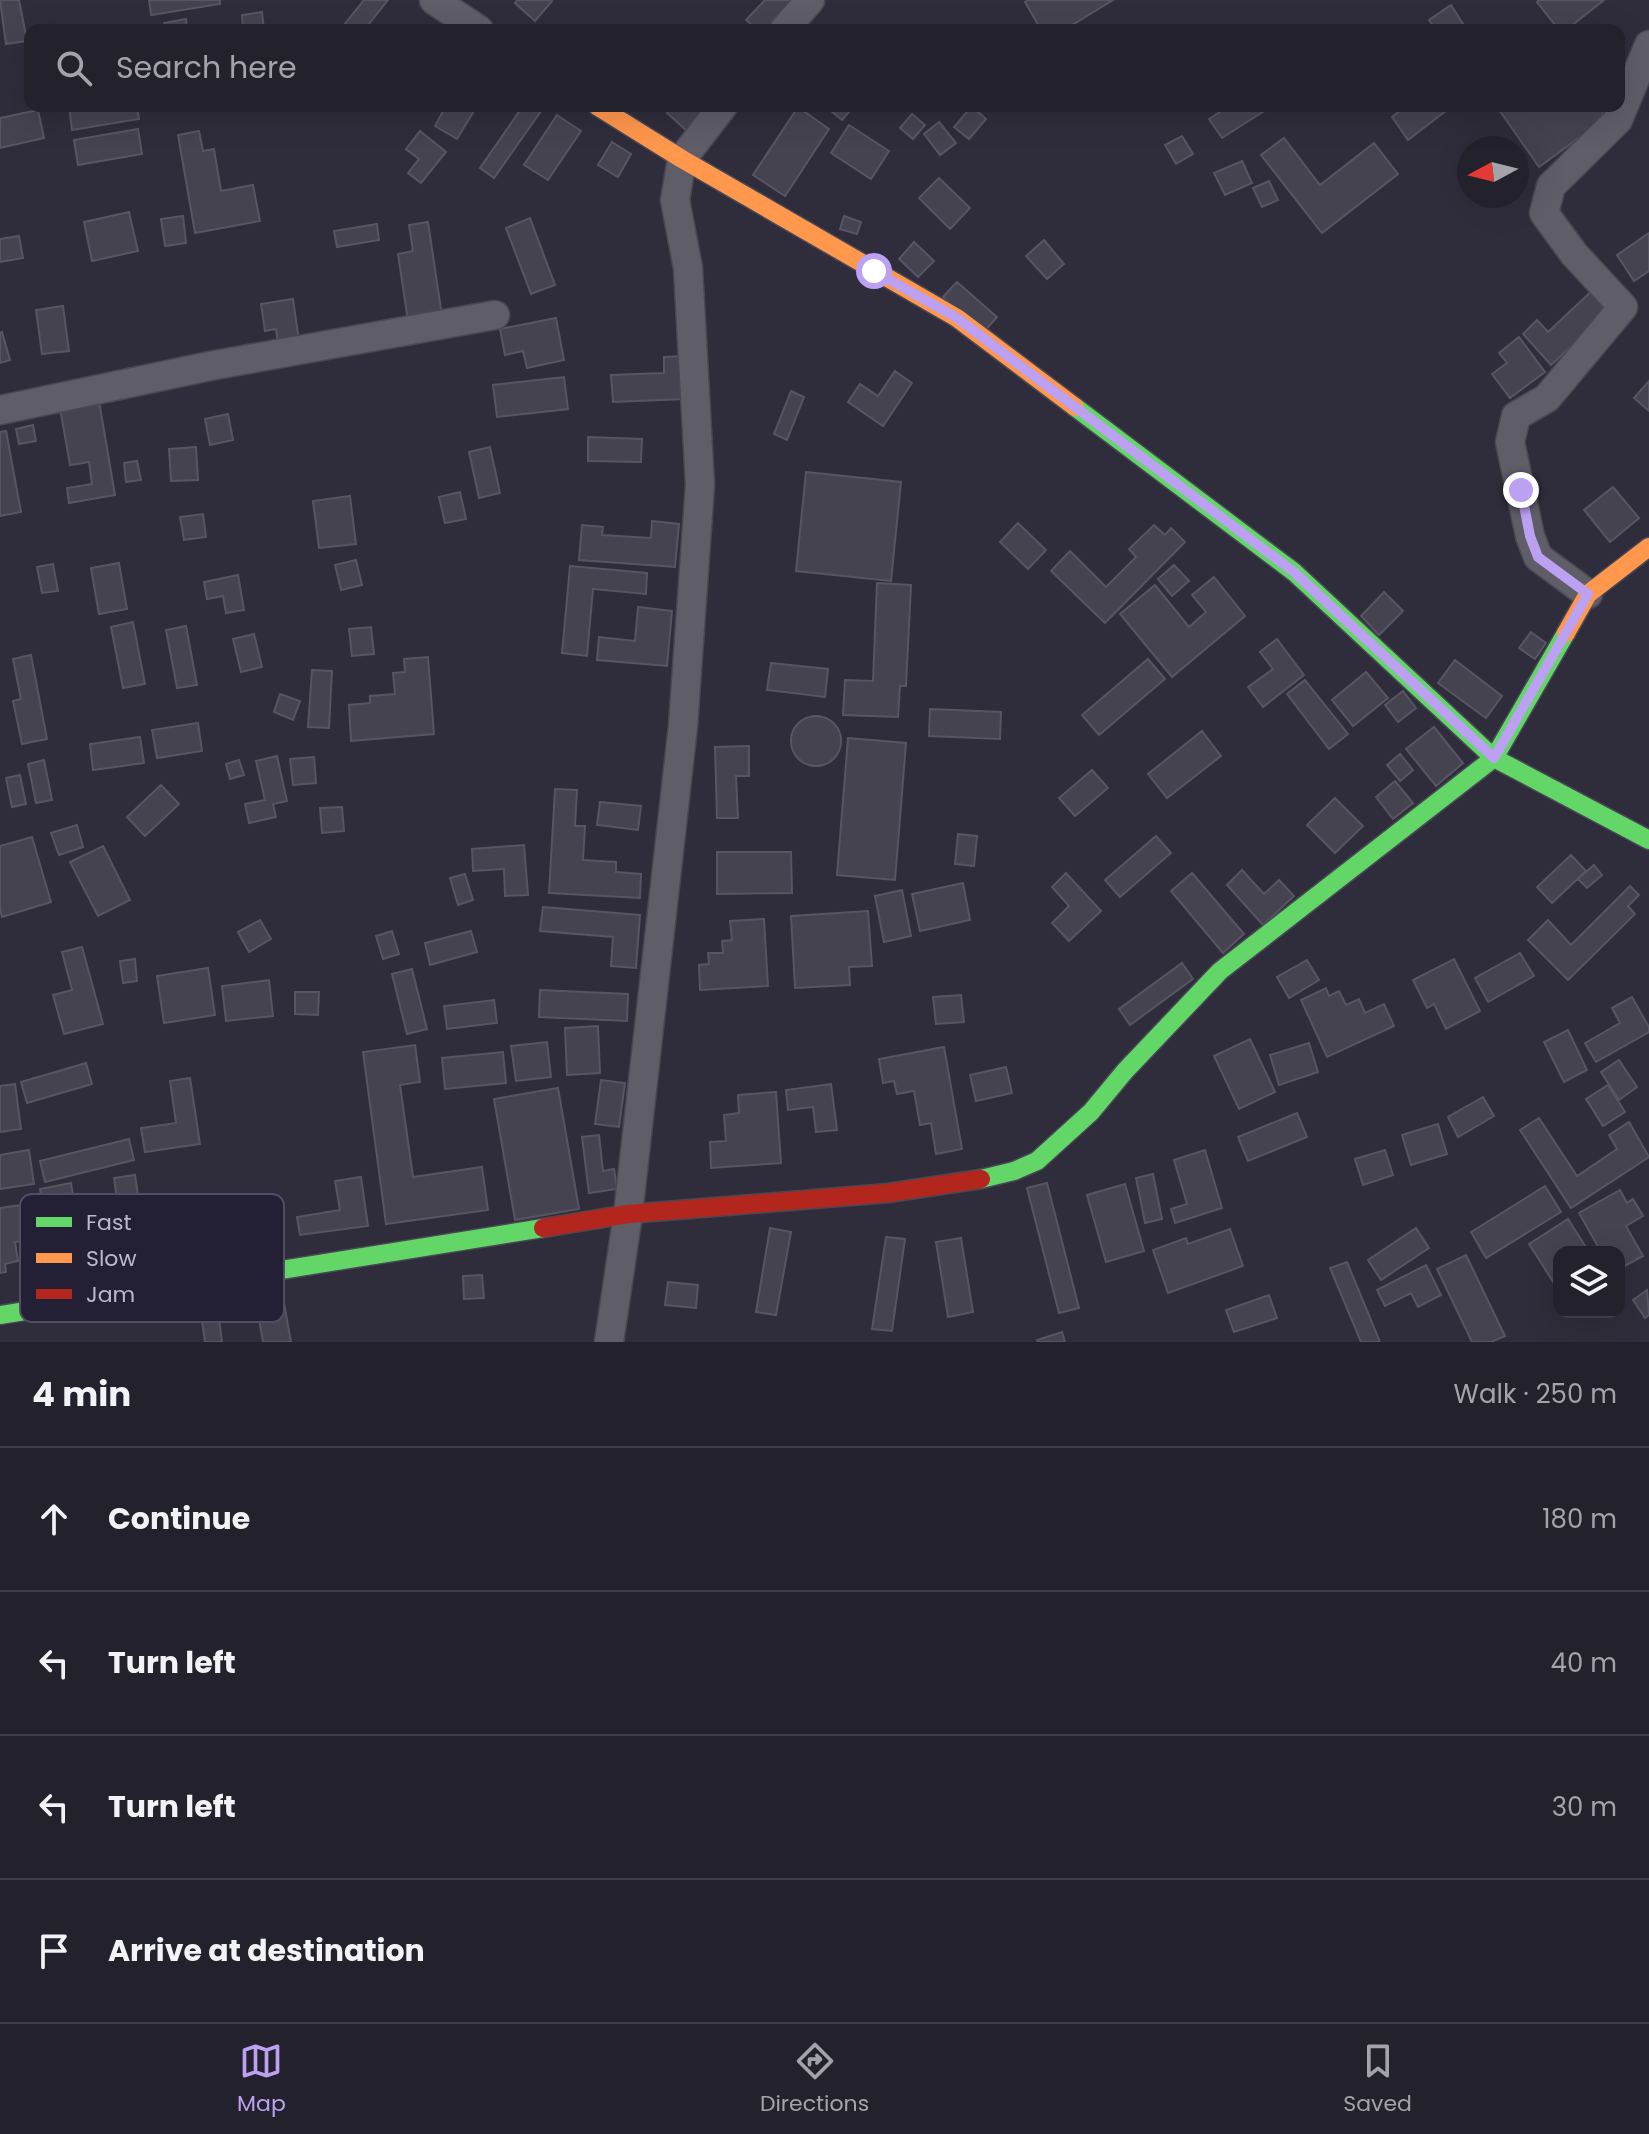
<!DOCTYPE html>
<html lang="en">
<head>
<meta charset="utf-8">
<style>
  :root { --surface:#23222c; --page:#2f2f38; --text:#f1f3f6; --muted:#a3a4a9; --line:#403f48; --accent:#bca0f2 }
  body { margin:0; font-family:Poppins,sans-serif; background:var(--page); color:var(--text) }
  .controls { position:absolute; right:24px; bottom:24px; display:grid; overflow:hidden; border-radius:16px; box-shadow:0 8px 32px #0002 }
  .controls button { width:72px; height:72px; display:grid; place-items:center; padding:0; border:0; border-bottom:2px solid var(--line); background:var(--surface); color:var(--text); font:40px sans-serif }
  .compass { position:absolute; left:1457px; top:136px; width:72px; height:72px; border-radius:50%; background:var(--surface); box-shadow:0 8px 32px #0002; rotate:263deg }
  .stop { position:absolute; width:24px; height:24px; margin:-18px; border:6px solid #bca0f2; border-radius:50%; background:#fff }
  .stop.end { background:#bca0f2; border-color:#fff; box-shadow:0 2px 8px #0008 }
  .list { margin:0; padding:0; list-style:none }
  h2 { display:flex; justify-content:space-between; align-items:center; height:104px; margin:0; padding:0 32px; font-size:34px }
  h2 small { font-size:26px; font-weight:400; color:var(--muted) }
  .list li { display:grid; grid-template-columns:52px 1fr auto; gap:24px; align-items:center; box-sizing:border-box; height:144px; padding:0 32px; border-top:2px solid var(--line) }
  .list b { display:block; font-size:30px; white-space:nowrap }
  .list em { font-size:26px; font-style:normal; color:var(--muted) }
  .icon { flex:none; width:44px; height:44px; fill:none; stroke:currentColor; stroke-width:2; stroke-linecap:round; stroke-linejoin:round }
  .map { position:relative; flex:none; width:1649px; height:1342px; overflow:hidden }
  .search { position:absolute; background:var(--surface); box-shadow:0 8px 32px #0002; left:24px; right:24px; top:24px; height:88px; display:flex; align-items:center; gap:20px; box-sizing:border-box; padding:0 28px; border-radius:16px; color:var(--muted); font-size:30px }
  .sheet { height:680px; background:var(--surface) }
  nav { display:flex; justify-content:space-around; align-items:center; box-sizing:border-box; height:112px; border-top:2px solid var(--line); background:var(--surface); font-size:22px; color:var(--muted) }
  nav a { display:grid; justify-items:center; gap:4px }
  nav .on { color:var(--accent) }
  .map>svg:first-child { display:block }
</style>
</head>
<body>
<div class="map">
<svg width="1649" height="1342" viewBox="0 0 1649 1342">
  <rect width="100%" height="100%" fill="#2f2d3b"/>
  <path fill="#454350" stroke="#575563" stroke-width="2" d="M0,0h19l8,41 -21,3z
    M149,0h71v4l-69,11z
    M364,0h24l-24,30h-24z
    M517,0h34l1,1 -17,20 -20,-18z
    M765,0h37l-28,30h-16l-12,-10z
    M1028,0h85l-49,30h-23l-16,-28z
    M1539,0h65l-38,30h-7l-22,-28z
    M1451,5l16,25h-31l-7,-10z
    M262,12l2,18h-21l-1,-15z
    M186,19l1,11h-22l-1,-7z
    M69,106h68l2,13 -67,11z
    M446,106h31l-20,33 -22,-13z
    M523,106l21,1 -50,71 -14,-10z
    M674,106h35l-22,25 -20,-18z
    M825,106h29l-12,14z
    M972,106l14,13 -17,20 -15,-12z
    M1229,106h43l-50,32 -13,-19z
    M1400,106h50l1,1 -43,33 -16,-23 10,-8z
    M1499,106h99l8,12 -67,49 -42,-60z
    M798,107l31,22 -44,67 -32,-21z
    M38,110l6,28 -44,10v-30z
    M912,114l13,11 -12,14 -13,-11z
    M557,115l24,16 -33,49 -24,-15z
    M939,122l17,21 -16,12 -16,-21z
    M849,125l40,26 -18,28 -40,-26z
    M138,129l4,25 -64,11 -4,-25z
    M199,131l4,20 11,-2 7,42 32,-6 7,36 -65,12 -17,-98z
    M420,131l26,21 -25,31 -13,-10 11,-14 -13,-10z
    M1182,136l11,18 -17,10 -11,-19z
    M1284,138l36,47 54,-42 24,31 -76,59 -61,-78z
    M612,142l19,12 -13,23 -20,-12z
    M1242,161l10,22 -27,12 -11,-22z
    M939,178l31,30 -20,21 -31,-31z
    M1269,181l9,19 -16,7 -9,-19z
    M129,212l9,39 -46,10 -8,-39z
    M183,216l3,27 -21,3 -4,-27z
    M844,216l17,6 -4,12 -17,-5z
    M530,218l25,67 -24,9 -25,-66z
    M428,222l14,94 -34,5 -10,-67 15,-3 -4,-26z
    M377,224l2,16 -42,7 -3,-16z
    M1649,233v38l-15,10 -17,-26z
    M19,236l4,22 -23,4v-23z
    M1044,240l20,24 -17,15 -21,-23z
    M914,242l20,19 -16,16 -19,-18z
    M957,282l40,35 -14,16 -40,-36z
    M1595,288l18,20 -62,57 -28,-31 14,-14 11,12z
    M293,299l7,49 -21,3 -3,-22 -11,2 -4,-27z
    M63,306l6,45 -27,3 -6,-44z
    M556,318l8,42 -37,8 -4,-17 -18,4 -5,-26z
    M2,332l8,28 -10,3v-30z
    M1519,337l26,35 -35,26 -18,-24 15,-11 -8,-10z
    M683,356l2,43 -72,3 -2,-27 53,-2v-16z
    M895,371l17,12 -29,43 -35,-24 12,-18 18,12z
    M564,377l4,32 -71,8 -4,-32z
    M1649,381v30l-15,-13z
    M791,391l13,6 -17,43 -13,-6z
    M99,401l16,94 -46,8 -2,-15 25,-4 -3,-22 -19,3 -10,-57z
    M228,414l5,26 -23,5 -5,-26z
    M33,425l3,16 -17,3 -3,-15z
    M6,431l15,81 -21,4v-84z
    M588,437l54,2 -1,23 -53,-1z
    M196,447l2,33 -27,1 -2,-32z
    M490,447l10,46 -21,5 -10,-46z
    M137,461l4,19 -15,2 -2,-19z
    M806,472l95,10 -10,99 -95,-10z
    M1613,487l26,31 -29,24 -26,-32z
    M460,492l6,27 -21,4 -6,-26z
    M350,496l6,48 -37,4 -6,-47z
    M203,514l3,23 -22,3 -4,-23z
    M652,521l27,3 -4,43 -96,-7 3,-35 21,2 -1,8 49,3z
    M1018,523l28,27 -18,19 -28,-27z
    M1154,525l11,10 6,-7 14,14 -80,81 -54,-52 19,-20 36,36 30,-30 -7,-8z
    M356,560l6,25 -21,5 -6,-25z
    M119,563l8,46 -28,5 -8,-46z
    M53,564l5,27 -16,2 -5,-26z
    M1174,565l15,16 -17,15 -14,-17z
    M570,566l77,7 -1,21 -53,-5 -6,67 -25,-3z
    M238,575l6,35 -18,3 -3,-17 -16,3 -3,-17z
    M1214,577l31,39 -73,61 -52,-63 35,-29 34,42 17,-15 -14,-17z
    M877,583l34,2 -5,101h-6l-2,31 -55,-2 2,-35 28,1z
    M1384,592l19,19 -24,24 -18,-19z
    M638,607l34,4 -5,55 -70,-6 2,-23 36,4z
    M133,622l12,62 -22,4 -12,-61z
    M186,626l11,59 -20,3 -11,-58z
    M371,627l3,27 -22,2 -3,-27z
    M1531,632l15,11 -11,16 -16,-11z
    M254,634l8,33 -21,5 -8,-33z
    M1277,639l27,36 -41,32 -15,-20 25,-18 -13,-17z
    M31,655l16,84 -25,5 -9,-43 8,-2 -8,-40z
    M428,657l6,77 -83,7 -2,-36 21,-2v-7l25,-2 -2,-21 12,-1 -1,-13z
    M1148,659l17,20 -66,56 -17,-20z
    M1455,660l47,36 -16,22 -48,-35z
    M771,663l57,6 -3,28 -58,-7z
    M312,670l20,1 -3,57 -21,-1z
    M1366,672l22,26 -35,28 -21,-26z
    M1305,680l43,54 -19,15 -42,-55z
    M1403,691l13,17 -18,14 -13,-17z
    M280,694l20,7 -7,19 -19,-8z
    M930,709l71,3 -1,27 -71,-3z
    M791 741a25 25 0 1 1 50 0a25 25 0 1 1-50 0Z
    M198,723l4,28 -45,7 -5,-28z
    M1434,727l29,36 -27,23 -30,-37z
    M1202,731l19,25 -54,42 -19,-24z
    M140,737l4,26 -51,7 -3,-26z
    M848,738l58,5 -11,137 -58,-5z
    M749,746v30h-13l2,42h-21l-2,-71z
    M1400,754l13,16 -13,11 -13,-16z
    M277,756l10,45 -14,3 3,13 -27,6 -4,-19 20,-4 -9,-39z
    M314,757l2,26 -23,2 -3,-26z
    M44,760l8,40 -16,3 -8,-39z
    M239,760l5,15 -14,4 -4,-15z
    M1092,770l16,18 -33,28 -16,-18z
    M20,775l6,29 -14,3 -6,-29z
    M1395,781l18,22 -20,16 -17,-22z
    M161,785l18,19 -34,32 -18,-19z
    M555,789l22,1 -2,36h10l-2,34 33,2v10l25,2 -1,24 -91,-5z
    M1335,798l28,28 -28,27 -28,-28z
    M600,802l41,4 -3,24 -41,-5z
    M342,807l2,24 -22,2 -2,-25z
    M77,825l6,22 -24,8 -8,-22z
    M958,834l19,2 -3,30 -19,-2z
    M1156,836l15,17 -51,44 -15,-17z
    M32,837l19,65 -49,15 -2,-8v-63z
    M524,845l4,50 -23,1 -1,-27 -31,2 -1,-22z
    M103,846l27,54 -32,16 -28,-54z
    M717,852h74l1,41 -75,1z
    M1571,855l15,16 -34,32 -15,-16z
    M1594,865l8,10 -15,13 -9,-9z
    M1242,870l22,24 15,-14 15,16 -31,29 -36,-40z
    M1066,873l35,38 -32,30 -17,-18 17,-17 -17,-19z
    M1192,873l52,61 -21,19 -52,-62z
    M465,874l8,26 -15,5 -8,-27z
    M963,883l7,37 -50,11 -8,-37z
    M1630,886l9,9 -11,11 7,8 -67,66 -40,-40 20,-20 23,25z
    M902,890l9,46 -27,6 -9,-46z
    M543,907l97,8 -4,53 -25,-2 2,-29 -73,-6z
    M868,911l4,55 -23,1 1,18 -55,3 -4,-72z
    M764,919l4,67 -68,4 -1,-25 10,-1 -1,-11h15l-1,-12 10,-1 -2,-19z
    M260,920l11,19 -22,13 -11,-20z
    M392,931l7,23 -16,5 -7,-23z
    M471,931l6,21 -47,13 -5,-22z
    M82,947l21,77 -39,10 -11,-39 19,-5 -10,-38z
    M1520,953l14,23 -46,26 -13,-24z
    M135,959l2,22 -14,2 -3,-22z
    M1454,959l26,52 -34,18 -12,-25 -7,4 -14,-28z
    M1307,960l12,20 -30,18 -12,-21z
    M1182,963l11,16 -63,46 -11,-16z
    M208,968l7,47 -51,8 -7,-47z
    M412,969l15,60 -20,5 -15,-60z
    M269,980l4,36 -47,5 -4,-35z
    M1326,988l3,8 10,-5 7,14 13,-6 6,14 19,-9 10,22 -67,31 -26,-57z
    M540,990l88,4 -1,27 -88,-4z
    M295,992h24l-1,23 -23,-1z
    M961,995l3,27 -28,2 -3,-27z
    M1632,997l17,30v5l-53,30 -11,-19 35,-20 -8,-15z
    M494,1000l3,23 -50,6 -3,-23z
    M598,1026l2,47 -33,2 -2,-47z
    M1568,1030l19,40 -23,12 -20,-40z
    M1250,1039l25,53 -36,17 -25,-53z
    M547,1042l4,35 -35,4 -5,-35z
    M1309,1043l9,29 -39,13 -9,-30z
    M415,1045l5,37 -20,3 13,92 69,-10 6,43 -102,14 -23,-172z
    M944,1047l18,102 -26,5 -5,-31 -11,2 -6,-34 -17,3 -3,-13 -11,2 -4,-24z
    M503,1052l3,31 -61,6 -3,-31z
    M1619,1060l18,27 -18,13 -18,-28z
    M86,1063l6,21 -65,19 -6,-21z
    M1006,1067l6,26 -36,8 -6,-26z
    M190,1078l10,66 -55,8 -4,-24 35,-5 -6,-42z
    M601,1080l24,3 -6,44 -24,-3z
    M15,1084l6,45 -21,3v-46z
    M831,1084l6,46 -21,2 -3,-25 -25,3 -2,-20z
    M1608,1085l17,27 -22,14 -17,-27z
    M558,1088l21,121 -64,11 -21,-121z
    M776,1092l5,71 -70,5 -1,-26 16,-1 -2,-26 15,-2 -1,-18z
    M1483,1097l11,19 -36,21 -10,-20z
    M1297,1113l10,24 -59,24 -10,-24z
    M1539,1118l38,58 40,-27 -8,-14 20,-13 20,35 -78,51 -51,-78z
    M1438,1124l9,30 -36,11 -9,-30z
    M599,1135l4,36 11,-2 3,20 -28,4 -7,-56z
    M129,1139l5,21 -89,22 -5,-21z
    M29,1150l5,34 -34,5v-34z
    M1205,1150l17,58 -47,15 -4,-14 16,-5 -13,-44z
    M1385,1150l8,25 -30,10 -8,-26z
    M1153,1174l9,45 -17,4 -9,-45z
    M135,1175l11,76 -21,3 -11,-76z
    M361,1177l7,49 -68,9 -3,-18 43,-7 -5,-29z
    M71,1183l14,84 -31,5 -14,-83z
    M1047,1183l32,125 -20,5 -32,-125z
    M1125,1184l19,67 -38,11 -19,-67z
    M1545,1186l16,26 -75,46 -15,-26z
    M1620,1190l7,13 6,-4 10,17 -17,10 17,30 -24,13v-17h-18l-22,-39z
    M22,1205l5,35 -12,2 3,19 -13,3 1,8 -6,1v-65z
    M1568,1219l21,33h-30v39l-30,-47z
    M770,1228l21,4 -15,83 -20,-3z
    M1416,1228l13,20 -48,32 -13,-20z
    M1230,1229l13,37 -75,27 -15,-43 33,-12 2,6z
    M886,1237l19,2 -13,92 -20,-2z
    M961,1238l12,74 -25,5 -12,-75z
    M1466,1255l39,81 -14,6h-19l-35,-73z
    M1347,1262l33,80h-19l-31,-74z
    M1426,1265l15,30 -23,12 -7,-14 -26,13 -8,-16z
    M482,1275l2,23 -20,1 -1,-23z
    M668,1282l30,3 -2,23 -31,-3z
    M1647,1290l2,25 -4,3 -12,-18z
    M1269,1295l8,23 -43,14 -8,-22z
    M284,1303l7,39h-28l-6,-35z
    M218,1311l4,31h-17l-4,-28z
    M1062,1332l3,10h-27l-1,-2z"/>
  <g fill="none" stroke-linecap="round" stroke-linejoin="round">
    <defs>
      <path id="street" d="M434,0l45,30
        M784,30l26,-30
        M0,410l210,-44 285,-51
        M1588,594l-50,-37 -8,-21 -20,-94 6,-26 31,-18 76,-91 -49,-53 -30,-41 7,-27 67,-66 31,-75
        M609,1342l19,-128 55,-488 17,-241 -12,-217 -13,-68 7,-41 41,-53"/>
      <path id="fast" d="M1075,407l219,165 200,186 155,82
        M981,1179l33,-8 23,-10 54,-49 34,-41 95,-100 274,-213 72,-125
        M0,1315l543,-87"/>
      <path id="slow" d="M597,106l85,53 275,159 118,89
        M1566,633l22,-39 61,-47"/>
      <path id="jam" d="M543,1228l85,-14 260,-21 93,-14"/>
    </defs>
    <use href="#street" stroke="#494852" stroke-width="31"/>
    <use href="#fast" stroke="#494855" stroke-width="21"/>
    <use href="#slow" stroke="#494855" stroke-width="21"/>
    <use href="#jam" stroke="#494855" stroke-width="21"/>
    <use href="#street" stroke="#5f5d68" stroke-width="28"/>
    <use href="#fast" stroke="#63d668" stroke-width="18"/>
    <use href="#slow" stroke="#ff974d" stroke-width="18"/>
    <use href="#jam" stroke="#b3261e" stroke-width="18"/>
  </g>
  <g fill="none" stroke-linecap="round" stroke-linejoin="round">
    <path stroke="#bca0f2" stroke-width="10" d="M874,271l83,47 337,254 200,186 94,-164 -50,-37 -8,-21 -9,-46"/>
  </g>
  <rect x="20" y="1194" width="264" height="128" rx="12" fill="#232036" stroke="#514e63" stroke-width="2"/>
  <rect x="36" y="1217" width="36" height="10" fill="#63d668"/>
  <rect x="36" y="1253" width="36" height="10" fill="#ff974d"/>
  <rect x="36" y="1289" width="36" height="10" fill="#b3261e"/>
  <g font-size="22" fill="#bbb8cb">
    <text x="86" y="1230">Fast</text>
    <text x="86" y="1266">Slow</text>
    <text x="86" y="1302">Jam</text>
  </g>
</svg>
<div class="controls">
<button><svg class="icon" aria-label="layers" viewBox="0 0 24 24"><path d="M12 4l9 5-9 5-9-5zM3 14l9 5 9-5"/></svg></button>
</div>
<svg class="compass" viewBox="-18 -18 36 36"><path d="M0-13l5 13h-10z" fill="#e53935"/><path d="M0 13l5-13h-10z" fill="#a3a4a9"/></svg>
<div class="stop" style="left:874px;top:271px"></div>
<div class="stop end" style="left:1521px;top:490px"></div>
<div class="search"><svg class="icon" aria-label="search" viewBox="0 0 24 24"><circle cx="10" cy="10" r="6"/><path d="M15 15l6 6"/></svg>Search here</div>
</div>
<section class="sheet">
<h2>4 min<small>Walk · 250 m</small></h2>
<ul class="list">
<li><svg class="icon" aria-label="ahead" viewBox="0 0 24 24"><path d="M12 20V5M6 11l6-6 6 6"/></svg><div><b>Continue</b></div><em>180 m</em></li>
<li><svg class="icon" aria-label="left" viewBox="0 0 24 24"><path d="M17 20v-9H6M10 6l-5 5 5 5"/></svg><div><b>Turn left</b></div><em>40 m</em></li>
<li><svg class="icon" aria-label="left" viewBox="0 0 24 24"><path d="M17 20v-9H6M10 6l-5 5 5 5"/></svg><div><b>Turn left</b></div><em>30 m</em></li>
<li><svg class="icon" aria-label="arrive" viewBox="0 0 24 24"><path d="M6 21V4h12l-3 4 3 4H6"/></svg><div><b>Arrive at destination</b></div></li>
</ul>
</section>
<nav>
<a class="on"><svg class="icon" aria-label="map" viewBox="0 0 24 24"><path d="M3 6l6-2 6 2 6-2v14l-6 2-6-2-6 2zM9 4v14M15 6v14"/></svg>Map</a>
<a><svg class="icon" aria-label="directions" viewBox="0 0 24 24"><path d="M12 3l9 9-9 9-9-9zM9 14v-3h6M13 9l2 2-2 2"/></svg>Directions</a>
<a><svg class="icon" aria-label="saved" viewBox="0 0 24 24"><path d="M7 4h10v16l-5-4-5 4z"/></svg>Saved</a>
</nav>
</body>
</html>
